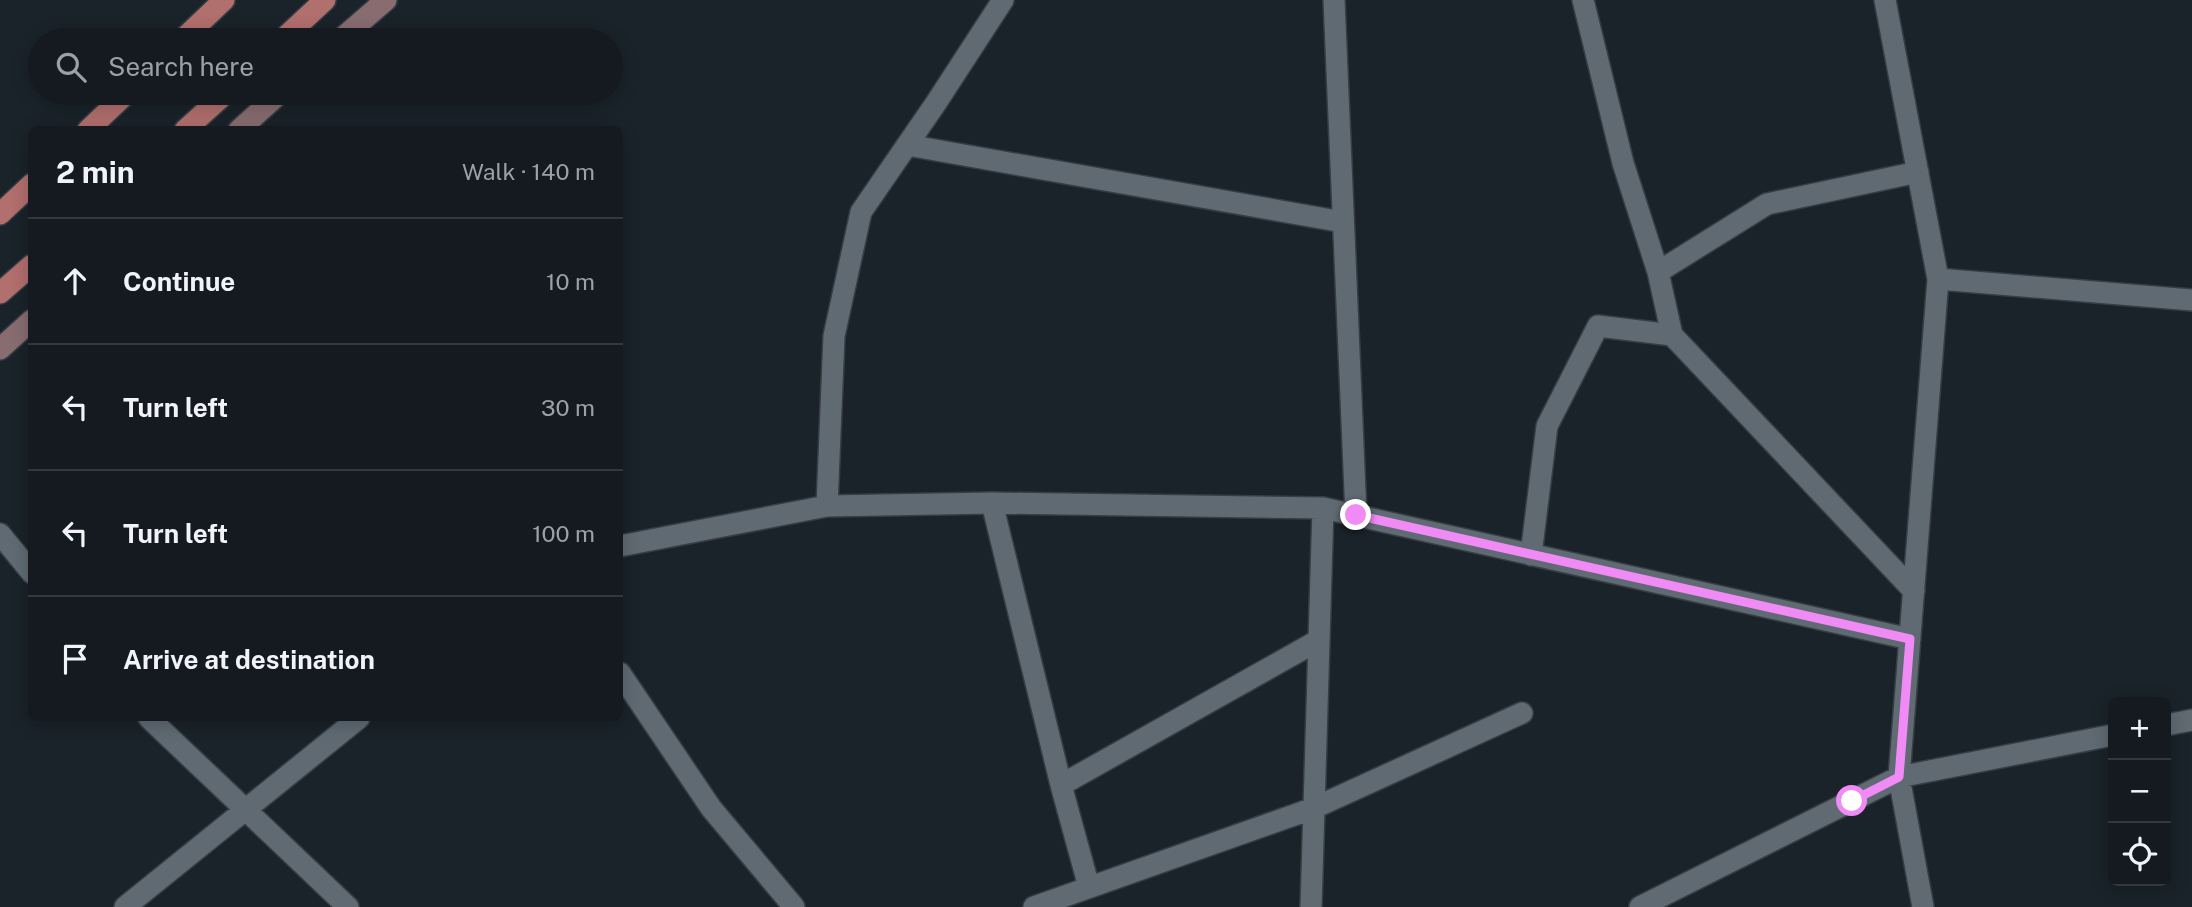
<!DOCTYPE html>
<html lang="en">
<head>
<meta charset="utf-8">
<style>
  :root { --surface:#141a20; --page:#21272d; --text:#f1f3f6; --muted:#9da1a5; --line:#33383e }
  body { margin:0; font-family:"Public Sans",sans-serif; background:var(--page); color:var(--text) }
  .controls { position:absolute; right:21px; bottom:21px; display:grid; overflow:hidden; border-radius:10px; box-shadow:0 4px 18px #0003 }
  .controls button { width:63px; height:63px; display:grid; place-items:center; padding:0; border:0; border-bottom:2px solid var(--line); background:var(--surface); color:var(--text); font:35px sans-serif }
  .stop { position:absolute; width:21px; height:21px; margin:-16px; border:5px solid #f08bf5; border-radius:50%; background:#fff }
  .stop.end { background:#f08bf5; border-color:#fff; box-shadow:0 2px 7px #0008 }
  .list { margin:0; padding:0; list-style:none }
  h2 { display:flex; justify-content:space-between; align-items:center; height:91px; margin:0; padding:0 28px; font-size:30px }
  h2 small { font-size:23px; font-weight:400; color:var(--muted) }
  .list li { display:grid; grid-template-columns:46px 1fr auto; gap:21px; align-items:center; box-sizing:border-box; height:126px; padding:0 28px; border-top:2px solid var(--line) }
  .list b { display:block; font-size:26px; white-space:nowrap }
  .list em { font-size:23px; font-style:normal; color:var(--muted) }
  .icon { flex:none; width:38px; height:38px; fill:none; stroke:currentColor; stroke-width:2; stroke-linecap:round; stroke-linejoin:round }
  .map { position:relative; flex:none; width:2192px; height:907px; overflow:hidden }
  .search { position:absolute; background:var(--surface); box-shadow:0 4px 18px #0003; left:28px; top:28px; width:595px; height:77px; display:flex; align-items:center; gap:18px; box-sizing:border-box; padding:0 24px; border-radius:38px; color:var(--muted); font-size:26px }
  .panel { position:absolute; background:var(--surface); box-shadow:0 4px 18px #0003; left:28px; top:126px; width:595px; height:595px; border-radius:10px }
  .map>svg:first-child { display:block }
</style>
</head>
<body>
<div class="map">
<svg width="2192" height="907" viewBox="0 0 2192 907">
  <rect width="100%" height="100%" fill="#1a232a"/>
  <g fill="none" stroke-linecap="round" stroke-linejoin="round">
    <defs>
      <path id="street" d="M1334,0l22,515
        M1583,0l40,163 35,109 14,63
        M1885,0l53,279 -39,498 24,130
        M907,145l436,77
        M1658,272l109,-68 151,-32
        M1938,279l254,21
        M992,503l69,282 28,102
        M827,506l7,-170 27,-124 75,-109 67,-103
        M0,534l32,39
        M620,546l207,-40 165,-3 331,5 587,131
        M1531,555l16,-129 51,-100 74,9 242,256
        M620,673l91,135 83,99
        M149,718l199,189
        M2166,725l26,-5
        M1061,785l258,-145
        M125,907l234,-189
        M1034,907l280,-99 208,-95
        M1311,907l12,-399
        M1640,907l259,-130 214,-42"/>
      <path id="secondary" d="M340,40l46,-40
        M239,130l41,-37
        M0,349l32,-29"/>
      <path id="primary" d="M182,40l42,-40
        M282,40l43,-40
        M88,130l39,-37
        M185,130l41,-37
        M0,214l32,-30
        M0,293l32,-28"/>
    </defs>
    <use href="#street" stroke="#363d43" stroke-width="24"/>
    <use href="#secondary" stroke="#363d43" stroke-width="24"/>
    <use href="#primary" stroke="#363d43" stroke-width="24"/>
    <use href="#street" stroke="#5f6a73" stroke-width="21"/>
    <use href="#secondary" stroke="#886c70" stroke-width="21"/>
    <use href="#primary" stroke="#b16f6d" stroke-width="21"/>
  </g>
  <g fill="none" stroke-linecap="round" stroke-linejoin="round">
    <path stroke="#f08bf5" stroke-width="9" d="M1356,515l554,124 -11,138 -47,24"/>
  </g>
</svg>
<div class="controls">
<button>+</button>
<button>−</button>
<button><svg class="icon" aria-label="locate" viewBox="0 0 24 24"><circle cx="12" cy="12" r="6"/><path d="M12 2v4M12 18v4M2 12h4M18 12h4"/></svg></button>
</div>
<div class="stop" style="left:1852px;top:801px"></div>
<div class="stop end" style="left:1356px;top:515px"></div>
<div class="search"><svg class="icon" aria-label="search" viewBox="0 0 24 24"><circle cx="10" cy="10" r="6"/><path d="M15 15l6 6"/></svg>Search here</div>
<section class="panel">
<h2>2 min<small>Walk · 140 m</small></h2>
<ul class="list">
<li><svg class="icon" aria-label="ahead" viewBox="0 0 24 24"><path d="M12 20V5M6 11l6-6 6 6"/></svg><div><b>Continue</b></div><em>10 m</em></li>
<li><svg class="icon" aria-label="left" viewBox="0 0 24 24"><path d="M17 20v-9H6M10 6l-5 5 5 5"/></svg><div><b>Turn left</b></div><em>30 m</em></li>
<li><svg class="icon" aria-label="left" viewBox="0 0 24 24"><path d="M17 20v-9H6M10 6l-5 5 5 5"/></svg><div><b>Turn left</b></div><em>100 m</em></li>
<li><svg class="icon" aria-label="arrive" viewBox="0 0 24 24"><path d="M6 21V4h12l-3 4 3 4H6"/></svg><div><b>Arrive at destination</b></div></li>
</ul>
</section>
</div>
</body>
</html>
